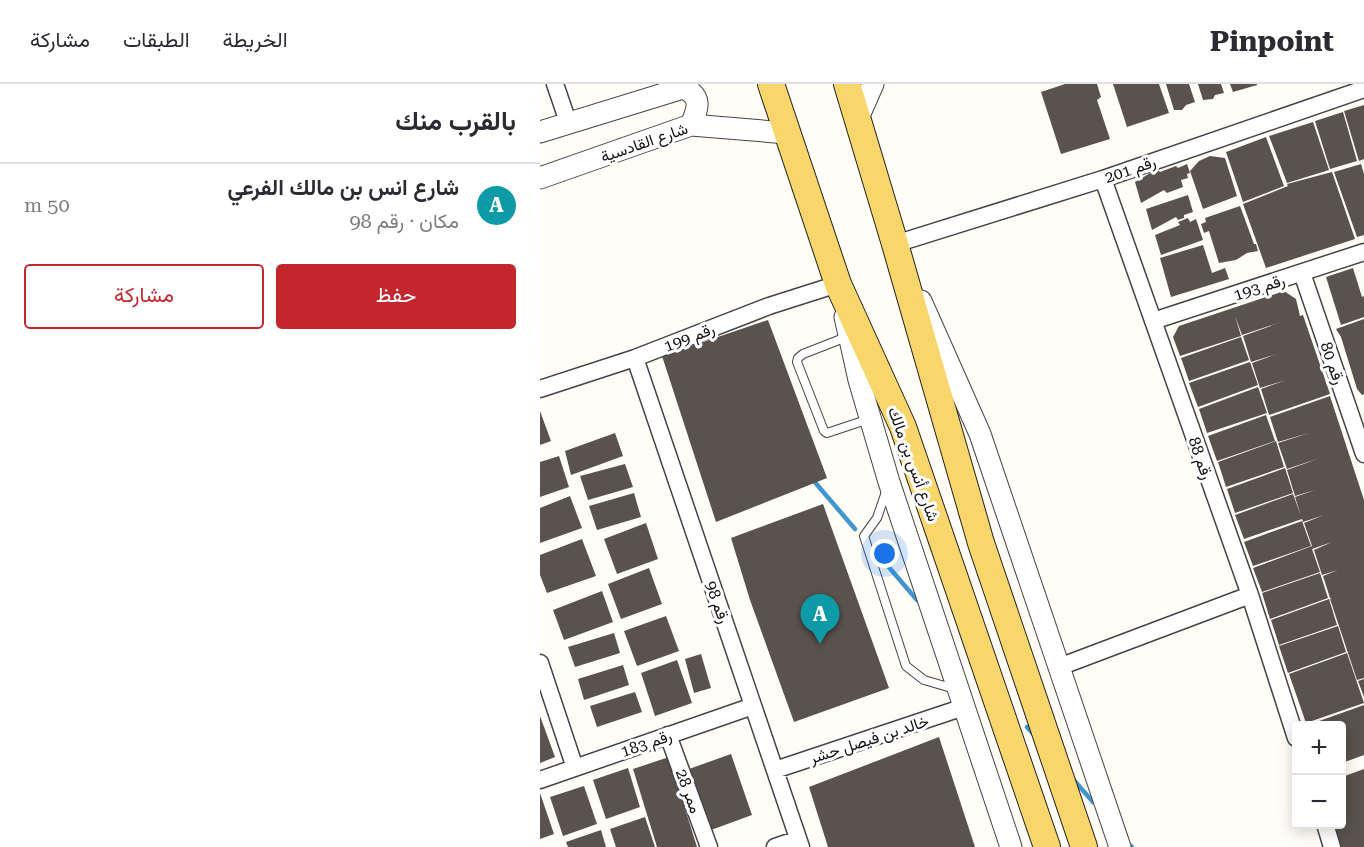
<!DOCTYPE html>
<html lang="ar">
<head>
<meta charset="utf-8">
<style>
  :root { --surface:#fff; --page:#f2f2f3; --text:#2b2b33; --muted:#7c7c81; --line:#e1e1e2; --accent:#c4262e }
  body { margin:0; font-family:"Roboto Serif",Vazirmatn,serif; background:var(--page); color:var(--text); direction:rtl }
  .controls { position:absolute; right:18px; bottom:18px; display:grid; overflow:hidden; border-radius:6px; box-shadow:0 3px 15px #0003 }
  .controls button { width:54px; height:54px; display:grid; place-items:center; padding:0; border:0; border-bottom:2px solid var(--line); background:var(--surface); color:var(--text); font:30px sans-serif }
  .you { position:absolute; left:345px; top:470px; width:21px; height:21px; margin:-15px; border:4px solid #fff; border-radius:50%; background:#1a73e8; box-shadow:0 0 0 9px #1a73e833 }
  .badge { display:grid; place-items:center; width:39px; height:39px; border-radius:50%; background:var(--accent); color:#fff; font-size:20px; font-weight:700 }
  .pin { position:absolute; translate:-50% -50px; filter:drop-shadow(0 2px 3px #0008) }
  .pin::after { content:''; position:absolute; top:32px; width:21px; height:18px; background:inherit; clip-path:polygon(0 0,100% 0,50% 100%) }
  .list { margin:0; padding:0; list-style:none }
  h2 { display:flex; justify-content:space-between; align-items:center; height:78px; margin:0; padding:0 24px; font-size:26px }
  h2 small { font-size:20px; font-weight:400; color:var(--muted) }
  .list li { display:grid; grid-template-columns:39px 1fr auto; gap:18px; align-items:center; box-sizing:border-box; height:84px; padding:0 24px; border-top:2px solid var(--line) }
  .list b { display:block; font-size:22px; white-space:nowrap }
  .list p { margin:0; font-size:20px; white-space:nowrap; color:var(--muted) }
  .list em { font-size:20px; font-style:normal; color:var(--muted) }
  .actions { display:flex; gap:12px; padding:18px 24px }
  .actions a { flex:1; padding:14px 0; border:2px solid var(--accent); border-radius:6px; text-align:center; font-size:21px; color:var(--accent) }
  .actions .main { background:var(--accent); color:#fff }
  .map { position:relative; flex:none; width:824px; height:763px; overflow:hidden; direction:ltr }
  header { display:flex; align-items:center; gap:36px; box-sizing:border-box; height:84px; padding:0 30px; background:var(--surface); border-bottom:2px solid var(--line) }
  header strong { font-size:28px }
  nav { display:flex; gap:33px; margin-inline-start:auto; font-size:21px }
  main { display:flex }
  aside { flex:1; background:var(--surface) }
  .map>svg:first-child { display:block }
</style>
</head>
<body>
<header>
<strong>Pinpoint</strong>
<nav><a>الخريطة</a><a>الطبقات</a><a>مشاركة</a></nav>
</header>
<main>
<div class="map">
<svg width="824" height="763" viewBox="0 0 824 763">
  <rect width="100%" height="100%" fill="#fffdf5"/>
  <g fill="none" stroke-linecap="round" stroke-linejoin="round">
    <path stroke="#3f96cf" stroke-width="4.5" d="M273,396l42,49
      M335,467l42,49
      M487,643l8,9
      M532,694l21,24
      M591,762l1,1"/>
  </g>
  <path fill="#5a524d" d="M525,0h32l4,13 -4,3 13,39 -49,15 -20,-62z
    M573,0h46l10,29 -42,14z
    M626,0h23l6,18 -9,3 -4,5h-8z
    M658,0h23l3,9 -9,2 -2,4 -10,1z
    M690,0h27v1l-24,7z
    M824,21v54l-5,2 -15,-50z
    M803,28l14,49 -27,8 -15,-48z
    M773,38l16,48 -42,13 -18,-47z
    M726,53l18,49 -41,16 -17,-50z
    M670,72l15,2 12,38 -34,13 -13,-38 9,-10z
    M647,80l3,9 -3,1 1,4 -7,2 2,7 -16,6 -3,-3 -23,13 -6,-21 22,-13 3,3 16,-6 2,2z
    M821,80l3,10v61l-7,2 -23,-65z
    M792,88l23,67 -89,29 -23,-64 45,-18 -1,-2z
    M648,111l5,17 -9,3v3l-6,2 -2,-3 -24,13 -6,-21z
    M700,122l14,38h2l2,7 -11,2 -11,7 -17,3 -10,-32 -5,2 -3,-9 5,-2 -1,-4z
    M648,134l2,4 6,-3 7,21 -42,15 -6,-20 25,-10 -2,-3z
    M663,161l9,28 13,-5 4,11 -58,18 -11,-39z
    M813,184l9,29 2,-1v21l-23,8 -15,-48z
    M744,207l12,8 4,17 3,-1 27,79 -61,21 -8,-26 25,-9 -26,8 -8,-25 25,-9 -26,8 -8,-26 41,-15 -42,14 -7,-19 6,20 -61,20 -7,-19 6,-11z
    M824,235v75l-2,1 -5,-6 -16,-52 -5,-8z
    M228,236l59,158 -111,44 -54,-166z
    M701,253l8,23 -60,21 -8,-23z
    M710,278l8,23 -60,22 -9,-24z
    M718,303l9,26 -60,20 -8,-24z
    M790,312l34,104v178l-7,2 -27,-81 2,-1h-2l-7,-22 15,-6 -16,5 -8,-25 18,-8 -20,7 8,23 -58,20 -9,-24 59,-22 -8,-23 20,-8 -21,7 -1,-3 -58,20 -9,-24 58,-21 8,22 -6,-19 20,-7 -20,6 -8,-26 33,-12 -33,11 -9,-26 31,-10 -31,9 -8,-25z
    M0,327l11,30 -11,4z
    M726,331l9,26 -58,20 -9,-25z
    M75,349l8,23 -52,19 -6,-24z
    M736,357l8,26 -58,20 -8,-25z
    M19,372l10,31 -29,10v-35z
    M85,380l8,23 -45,13 -8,-24z
    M745,384l8,25 -58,20 -8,-24z
    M94,409l7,24 -44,13 -8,-24z
    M30,412l12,32 -42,15v-35z
    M283,420l66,184 -95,34 -44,-122 -19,-62z
    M762,437l9,25 -58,20 -9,-24z
    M106,439l12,36 -41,15 -13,-35z
    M42,455l14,37 -49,17 -7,-18v-20z
    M109,484l13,36 -41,15 -13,-35z
    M780,489l8,25 -58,21 -8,-26z
    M62,507l11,31 -49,18 -11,-30z
    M789,515l8,26 -58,20 -8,-25z
    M126,532l13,35 -42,15 -13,-35z
    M798,542l8,26 -58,21 -9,-27z
    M74,549l6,20 -45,14 -7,-20z
    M807,569l17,50 -58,20 -17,-49z
    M161,570l10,34 -17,5 -9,-34z
    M137,576l15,43 -37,13 -14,-43z
    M83,581l6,20 -45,15 -6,-21z
    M824,595v18l-6,-16z
    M95,608l7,20 -45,15 -7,-21z
    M824,621v50l-22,8v-37l-34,-1z
    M0,632l15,41 -15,6z
    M399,653l36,110h-147l-19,-60z
    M191,670l21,61 -41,15 -22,-61z
    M129,673l28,90h-40l-24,-78z
    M88,684l12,39 -34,12 -13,-39z
    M824,685v78h-25l-7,-22 10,-1v-47z
    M44,702l13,38 -34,12 -13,-39z
    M0,709l14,41 -14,5z
    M105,733l10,30h-39l-6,-18z
    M61,746l5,17h-38l-2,-5z"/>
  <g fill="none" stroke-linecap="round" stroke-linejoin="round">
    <defs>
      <path id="service" d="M309,252l-46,18 -5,4 -1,4 27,69 3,2 42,-14
        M347,405l-10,29 -13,18 42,130 18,14 31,9"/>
      <path id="minor" d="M15,0l13,38
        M563,95l147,416 46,143
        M355,160l208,-65 261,-90
        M762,189l62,181
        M613,237l211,-69
        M95,274l166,489
        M0,305l95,-31 134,-52 69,-22
        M0,579l35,105
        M519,583l191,-72
        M128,651l41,112
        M235,686l189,-63
        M0,696l213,-74
        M785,740l7,23
        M235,763l23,-8"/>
      <path id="tertiary" d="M143,4c20,8 15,21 8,37
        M318,34l15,-34
        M0,48l143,-44 5,-4
        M0,94l151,-53 96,8
        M381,217l59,133 140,413
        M305,233l14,63 30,102 122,365"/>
      <path id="primary" d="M231,0l67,200 65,143 144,420
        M307,0l48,160 86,299 103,304"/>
    </defs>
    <use href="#service" stroke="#444" stroke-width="10"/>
    <use href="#minor" stroke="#444" stroke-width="19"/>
    <use href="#tertiary" stroke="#444" stroke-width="23"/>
    <use href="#primary" stroke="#222" stroke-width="28"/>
    <use href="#service" stroke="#fff" stroke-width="8"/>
    <use href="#minor" stroke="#fff" stroke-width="16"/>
    <use href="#tertiary" stroke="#fff" stroke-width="21"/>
    <use href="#primary" stroke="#f9d66b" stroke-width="26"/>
  </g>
  <g text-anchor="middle" stroke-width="6" stroke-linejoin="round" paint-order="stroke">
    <g font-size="16" fill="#111" stroke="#fff">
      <text transform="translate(104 58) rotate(-19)" y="6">شارع القادسية</text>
      <text transform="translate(590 85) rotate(-19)" y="6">رقم 201</text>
      <text transform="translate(719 203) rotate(-18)" y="6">رقم 193</text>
      <text transform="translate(149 253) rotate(-21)" y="6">رقم 199</text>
      <text transform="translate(793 279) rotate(71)" y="6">رقم 80</text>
      <text transform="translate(661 374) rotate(71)" y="6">رقم 88</text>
      <text transform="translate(374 380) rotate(70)" y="6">شارع أنس بن مالك</text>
      <text transform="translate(178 518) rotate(71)" y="6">رقم 98</text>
      <text transform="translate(329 655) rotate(-18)" y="6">خالد بن فيصل حشر</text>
      <text transform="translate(106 659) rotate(-19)" y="6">رقم 183</text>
      <text transform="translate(149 707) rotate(70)" y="6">ممر 28</text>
    </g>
  </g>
</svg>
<div class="controls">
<button>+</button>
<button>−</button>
</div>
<div class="you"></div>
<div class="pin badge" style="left:280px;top:560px;background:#0f9aa8">A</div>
</div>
<aside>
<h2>بالقرب منك<small></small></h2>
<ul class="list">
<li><span class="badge" style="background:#0f9aa8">A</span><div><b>شارع انس بن مالك الفرعي</b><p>مكان · رقم 98</p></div><em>50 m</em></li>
</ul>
<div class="actions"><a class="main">حفظ</a><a>مشاركة</a></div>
</aside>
</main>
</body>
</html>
